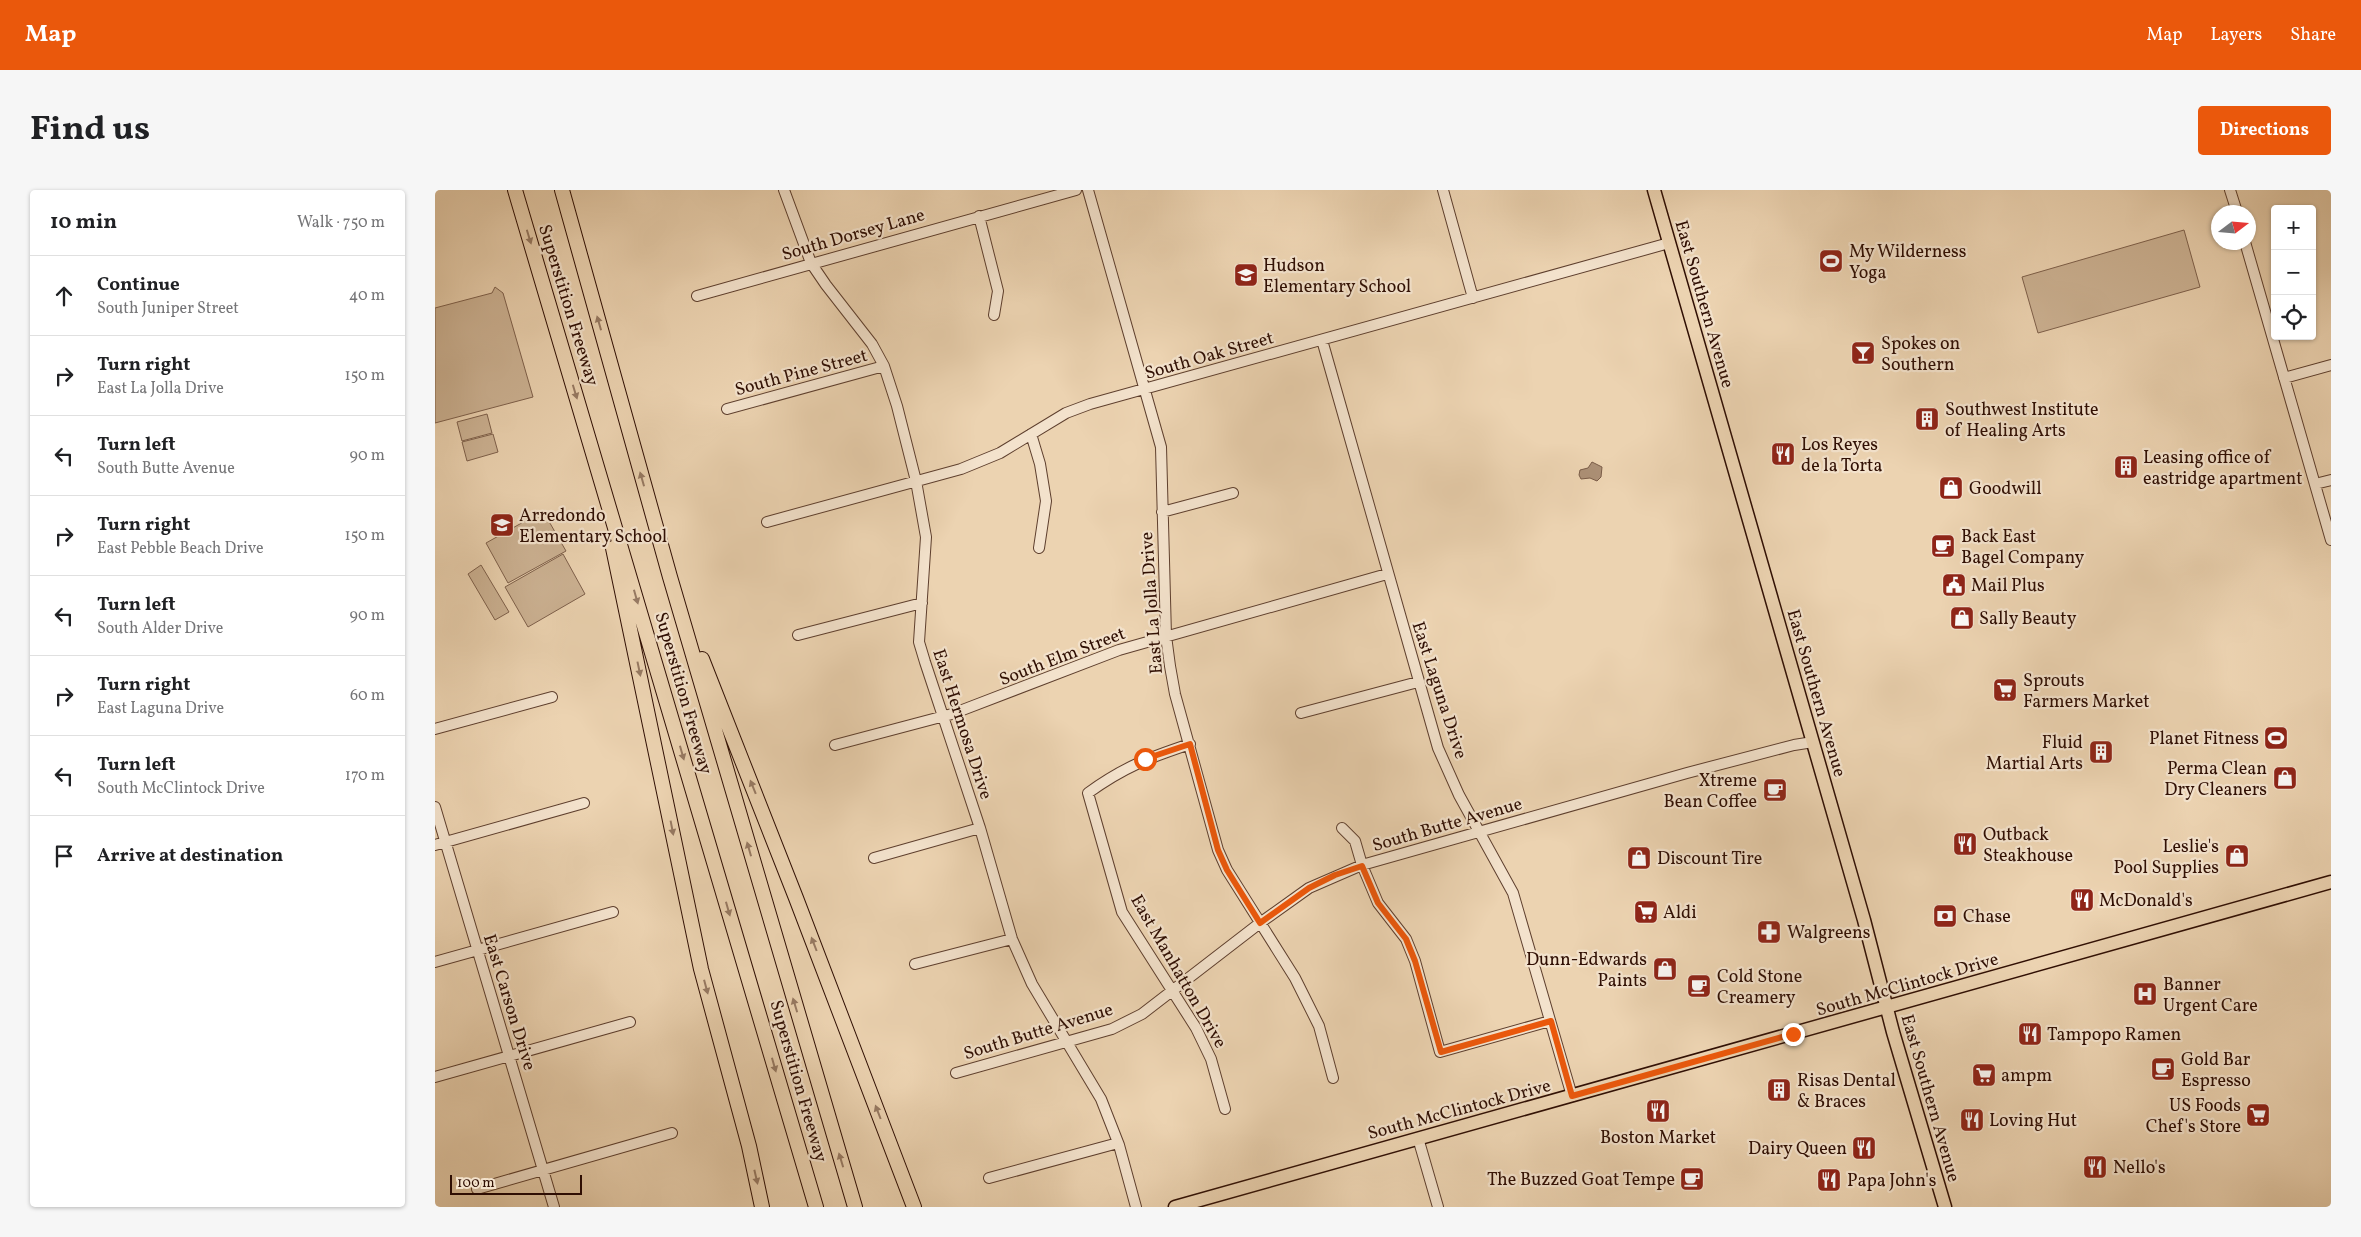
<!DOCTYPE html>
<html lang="en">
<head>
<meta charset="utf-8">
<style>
  :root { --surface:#fff; --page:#f6f6f6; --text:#202124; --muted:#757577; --line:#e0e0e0; --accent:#ea580c }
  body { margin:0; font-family:Vollkorn,serif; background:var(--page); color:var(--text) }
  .controls { position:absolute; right:15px; top:15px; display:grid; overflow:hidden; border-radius:5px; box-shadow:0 1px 4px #0004 }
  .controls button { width:45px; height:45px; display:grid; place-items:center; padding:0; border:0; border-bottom:1px solid var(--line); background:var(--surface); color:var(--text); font:25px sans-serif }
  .compass { position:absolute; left:1776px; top:15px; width:45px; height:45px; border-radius:50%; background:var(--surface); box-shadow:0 1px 4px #0004; rotate:74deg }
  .scale { position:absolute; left:15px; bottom:12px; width:132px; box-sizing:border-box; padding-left:5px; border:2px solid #2f0e03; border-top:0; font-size:14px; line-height:18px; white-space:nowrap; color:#2f0e03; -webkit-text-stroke:4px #f3e2cc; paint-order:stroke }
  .stop { position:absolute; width:15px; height:15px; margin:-11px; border:4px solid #ea580c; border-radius:50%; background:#fff }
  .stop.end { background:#ea580c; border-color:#fff; box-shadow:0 1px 5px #0008 }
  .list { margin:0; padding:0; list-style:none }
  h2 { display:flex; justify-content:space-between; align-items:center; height:65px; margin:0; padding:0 20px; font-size:21px }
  h2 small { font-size:16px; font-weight:400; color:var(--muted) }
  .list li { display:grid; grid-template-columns:32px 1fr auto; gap:15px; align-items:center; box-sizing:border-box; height:80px; padding:0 20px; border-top:1px solid var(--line) }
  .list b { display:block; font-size:19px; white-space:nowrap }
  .list p { margin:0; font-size:16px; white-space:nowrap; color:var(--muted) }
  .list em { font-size:16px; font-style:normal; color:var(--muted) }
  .icon { flex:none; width:28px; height:28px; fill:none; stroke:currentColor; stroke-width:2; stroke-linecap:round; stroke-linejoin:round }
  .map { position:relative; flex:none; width:1896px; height:1017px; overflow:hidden; border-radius:5px }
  header { display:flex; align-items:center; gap:30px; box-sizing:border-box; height:70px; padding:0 25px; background:var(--accent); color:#fff }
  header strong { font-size:24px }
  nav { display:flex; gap:28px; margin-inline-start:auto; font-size:18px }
  .intro { display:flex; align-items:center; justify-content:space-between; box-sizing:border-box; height:120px; padding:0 30px }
  h1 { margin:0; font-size:35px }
  .button { padding:12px 22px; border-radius:5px; background:var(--accent); color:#fff; font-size:18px; font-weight:700 }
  main { display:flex; gap:30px; padding:0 30px }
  aside { flex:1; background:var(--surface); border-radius:5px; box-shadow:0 1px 4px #0004 }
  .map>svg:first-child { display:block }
</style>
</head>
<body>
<header>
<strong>Map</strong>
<nav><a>Map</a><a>Layers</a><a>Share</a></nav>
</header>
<div class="intro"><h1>Find us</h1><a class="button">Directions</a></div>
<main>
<aside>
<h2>10 min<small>Walk · 750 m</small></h2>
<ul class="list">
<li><svg class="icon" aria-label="ahead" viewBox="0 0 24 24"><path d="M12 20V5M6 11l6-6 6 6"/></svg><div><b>Continue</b><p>South Juniper Street</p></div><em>40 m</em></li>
<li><svg class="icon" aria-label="right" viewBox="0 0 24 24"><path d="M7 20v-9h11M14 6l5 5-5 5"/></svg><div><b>Turn right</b><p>East La Jolla Drive</p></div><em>150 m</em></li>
<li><svg class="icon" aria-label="left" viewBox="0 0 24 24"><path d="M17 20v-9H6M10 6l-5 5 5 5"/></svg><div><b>Turn left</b><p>South Butte Avenue</p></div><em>90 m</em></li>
<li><svg class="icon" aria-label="right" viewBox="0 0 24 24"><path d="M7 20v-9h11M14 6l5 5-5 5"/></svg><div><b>Turn right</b><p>East Pebble Beach Drive</p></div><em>150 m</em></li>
<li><svg class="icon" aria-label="left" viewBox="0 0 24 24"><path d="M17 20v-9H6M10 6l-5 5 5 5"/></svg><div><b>Turn left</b><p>South Alder Drive</p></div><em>90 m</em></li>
<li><svg class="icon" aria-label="right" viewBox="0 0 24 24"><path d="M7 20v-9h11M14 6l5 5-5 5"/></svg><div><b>Turn right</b><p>East Laguna Drive</p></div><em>60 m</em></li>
<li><svg class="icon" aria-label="left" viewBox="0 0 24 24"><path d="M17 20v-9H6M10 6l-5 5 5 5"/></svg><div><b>Turn left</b><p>South McClintock Drive</p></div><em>170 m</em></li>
<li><svg class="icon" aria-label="arrive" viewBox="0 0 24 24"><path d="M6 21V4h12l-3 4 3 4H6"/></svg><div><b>Arrive at destination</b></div></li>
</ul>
</aside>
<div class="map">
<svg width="1896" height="1017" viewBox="0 0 1896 1017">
  <rect width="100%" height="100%" fill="#ecd3b1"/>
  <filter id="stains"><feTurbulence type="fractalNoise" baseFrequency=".004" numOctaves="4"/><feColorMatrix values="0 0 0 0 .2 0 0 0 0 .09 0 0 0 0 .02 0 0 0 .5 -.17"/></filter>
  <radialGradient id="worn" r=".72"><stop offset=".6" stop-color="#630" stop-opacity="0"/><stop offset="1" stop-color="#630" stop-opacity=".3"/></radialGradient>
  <path fill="#ccb293" stroke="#7e604b" d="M1749,40l16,57 -162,46 -16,-56z
    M60,97l8,6 30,104 -98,26v-115l57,-15z
    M52,224l5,19 -30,8 -5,-19z
    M58,244l5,18 -31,9 -5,-19z
    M108,321l23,40 -58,32 -22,-40z
    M128,364l22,40 -57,33 -23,-40z
    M46,375l28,47 -14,8 -27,-46z"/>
  <path fill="#ac9076" stroke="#7a5c48" d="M1157,272l10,5 -1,10 -4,4 -7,-3 -9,1 -2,-4 1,-5 8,-2z"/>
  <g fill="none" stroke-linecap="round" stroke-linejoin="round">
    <defs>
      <path id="minor" d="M349,0l27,73 15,22 46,59 12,22 13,40 19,75 10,56 -7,105 6,20 55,166 32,111 20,45 69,115 18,46 17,62
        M653,0l73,257 5,189 4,30 5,28 43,156 9,20 68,108 24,48 14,52
        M1008,0l30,108
        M1795,0l7,22
        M544,26l19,75 -4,24
        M1810,52l86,298
        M262,106l379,-106
        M887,150l116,408 21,47 54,98 59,203
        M1849,188l47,-13
        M292,219l157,-43
        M596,244l9,30 6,37 -7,47
        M1880,294l16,-4
        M727,322l71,-19
        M332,332l194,-53 39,-16 66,-40 24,-9 579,-161
        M363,445l124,-32
        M866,523l117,-31
        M0,539l117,-32
        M755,554c-42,14 -66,23 -102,49l34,119 74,116 15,31 14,50
        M400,555l117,-31 167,-64 268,-76
        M0,617l119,400
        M907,638l13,13 7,24 16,38 28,36 9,22 25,91 110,-31
        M0,655l149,-42
        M439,668l106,-30
        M0,772l178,-50
        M480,774l97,-25
        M521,883l156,-44 30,-15 118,-91 49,-35 53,-23 325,-92 107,-28 19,-3
        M0,887l195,-55
        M983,948l20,69
        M554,988l129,-35
        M42,999l195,-56"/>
      <path id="major" d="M1219,0l210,730 29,112 52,175
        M740,1017l1156,-325"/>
      <path id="highway" d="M80,0l301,1017
        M127,0l108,387 185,630
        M178,358l88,421 48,177 13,61
        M267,469l94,239 118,309"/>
    </defs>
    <use href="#minor" stroke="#5e3f2e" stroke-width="12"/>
    <use href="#major" stroke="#2f0e03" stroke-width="15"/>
    <use href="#highway" stroke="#2f0e03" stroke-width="16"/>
    <use href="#minor" stroke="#f3e2cc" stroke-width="10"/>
    <use href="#major" stroke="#ecd3b1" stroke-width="12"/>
    <use href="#highway" stroke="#ecd3b1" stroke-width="14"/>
  </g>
  <defs><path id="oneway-solid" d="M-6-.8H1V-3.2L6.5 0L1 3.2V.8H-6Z" transform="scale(1.25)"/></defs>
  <g fill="#977a63">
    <use href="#oneway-solid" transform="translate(94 47) rotate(73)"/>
    <use href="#oneway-solid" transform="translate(164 133) rotate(-106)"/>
    <use href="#oneway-solid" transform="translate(140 202) rotate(73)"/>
    <use href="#oneway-solid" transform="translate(207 289) rotate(-106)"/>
    <use href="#oneway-solid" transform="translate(201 407) rotate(74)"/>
    <use href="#oneway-solid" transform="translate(204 479) rotate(78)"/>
    <use href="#oneway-solid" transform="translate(247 563) rotate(74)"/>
    <use href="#oneway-solid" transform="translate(318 597) rotate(-112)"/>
    <use href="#oneway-solid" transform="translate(237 638) rotate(79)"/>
    <use href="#oneway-solid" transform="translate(314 659) rotate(-106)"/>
    <use href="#oneway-solid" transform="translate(293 719) rotate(74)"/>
    <use href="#oneway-solid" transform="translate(379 754) rotate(-111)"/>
    <use href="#oneway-solid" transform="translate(271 797) rotate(75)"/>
    <use href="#oneway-solid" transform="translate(360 815) rotate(-107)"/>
    <use href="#oneway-solid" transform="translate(339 875) rotate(74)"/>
    <use href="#oneway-solid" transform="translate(443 922) rotate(-111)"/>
    <use href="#oneway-solid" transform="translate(406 970) rotate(-107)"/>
    <use href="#oneway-solid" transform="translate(321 987) rotate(77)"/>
  </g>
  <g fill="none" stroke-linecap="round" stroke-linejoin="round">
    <path stroke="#ea580c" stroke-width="6" d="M710,569l45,-15 28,106 9,20 33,53 49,-35 26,-13 27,-9 16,37 28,36 9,22 26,91 110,-31 21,75 221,-62"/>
  </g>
  <defs>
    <symbol id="stadium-square" viewBox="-11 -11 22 22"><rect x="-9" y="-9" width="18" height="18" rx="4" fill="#8f2418" stroke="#f3e2cc"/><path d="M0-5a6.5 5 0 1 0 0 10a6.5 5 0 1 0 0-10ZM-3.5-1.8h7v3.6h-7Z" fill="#fff"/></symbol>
    <symbol id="school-square" viewBox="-11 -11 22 22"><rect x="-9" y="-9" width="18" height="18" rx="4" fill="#8f2418" stroke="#f3e2cc"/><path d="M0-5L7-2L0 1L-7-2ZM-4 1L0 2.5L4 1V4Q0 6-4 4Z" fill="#fff"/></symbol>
    <symbol id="bar-square" viewBox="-11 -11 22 22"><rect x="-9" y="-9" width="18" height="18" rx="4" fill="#8f2418" stroke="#f3e2cc"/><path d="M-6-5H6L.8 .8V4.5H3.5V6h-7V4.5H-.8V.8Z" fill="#fff"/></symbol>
    <symbol id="building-square" viewBox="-11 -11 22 22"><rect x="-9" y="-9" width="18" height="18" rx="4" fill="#8f2418" stroke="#f3e2cc"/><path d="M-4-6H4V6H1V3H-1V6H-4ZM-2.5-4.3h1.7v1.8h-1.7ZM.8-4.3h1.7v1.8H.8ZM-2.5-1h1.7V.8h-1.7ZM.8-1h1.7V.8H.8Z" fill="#fff"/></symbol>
    <symbol id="restaurant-square" viewBox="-11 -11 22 22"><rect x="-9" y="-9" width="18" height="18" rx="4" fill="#8f2418" stroke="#f3e2cc"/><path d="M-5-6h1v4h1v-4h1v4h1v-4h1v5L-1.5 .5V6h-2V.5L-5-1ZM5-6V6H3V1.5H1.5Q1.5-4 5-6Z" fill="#fff"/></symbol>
    <symbol id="shop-square" viewBox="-11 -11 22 22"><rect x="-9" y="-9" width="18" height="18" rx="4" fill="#8f2418" stroke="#f3e2cc"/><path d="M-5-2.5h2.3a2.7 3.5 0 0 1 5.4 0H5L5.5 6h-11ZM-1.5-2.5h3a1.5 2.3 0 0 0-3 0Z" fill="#fff"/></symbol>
    <symbol id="cafe-square" viewBox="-11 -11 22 22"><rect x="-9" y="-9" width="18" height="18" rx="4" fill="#8f2418" stroke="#f3e2cc"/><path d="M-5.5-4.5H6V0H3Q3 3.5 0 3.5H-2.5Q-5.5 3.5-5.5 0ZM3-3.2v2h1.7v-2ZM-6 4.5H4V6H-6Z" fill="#fff"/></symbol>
    <symbol id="civic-square" viewBox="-11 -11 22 22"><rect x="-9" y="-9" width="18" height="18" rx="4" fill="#8f2418" stroke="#f3e2cc"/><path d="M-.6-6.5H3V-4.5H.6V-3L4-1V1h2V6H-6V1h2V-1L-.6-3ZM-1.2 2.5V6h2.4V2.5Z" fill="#fff"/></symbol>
    <symbol id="supermarket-square" viewBox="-11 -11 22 22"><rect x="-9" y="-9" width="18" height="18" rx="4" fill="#8f2418" stroke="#f3e2cc"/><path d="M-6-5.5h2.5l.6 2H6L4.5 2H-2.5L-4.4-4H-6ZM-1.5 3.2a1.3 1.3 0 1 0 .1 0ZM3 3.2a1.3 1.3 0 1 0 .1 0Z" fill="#fff"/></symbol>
    <symbol id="bank-square" viewBox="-11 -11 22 22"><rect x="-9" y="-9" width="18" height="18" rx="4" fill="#8f2418" stroke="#f3e2cc"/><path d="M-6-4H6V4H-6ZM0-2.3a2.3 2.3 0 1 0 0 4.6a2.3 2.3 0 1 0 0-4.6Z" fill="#fff"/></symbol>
    <symbol id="pharmacy-square" viewBox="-11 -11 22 22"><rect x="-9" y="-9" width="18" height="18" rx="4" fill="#8f2418" stroke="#f3e2cc"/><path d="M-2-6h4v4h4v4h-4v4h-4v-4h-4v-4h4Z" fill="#fff"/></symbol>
    <symbol id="hospital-square" viewBox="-11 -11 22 22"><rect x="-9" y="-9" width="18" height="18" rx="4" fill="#8f2418" stroke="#f3e2cc"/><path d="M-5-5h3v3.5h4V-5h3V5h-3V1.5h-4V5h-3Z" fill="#fff"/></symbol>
  </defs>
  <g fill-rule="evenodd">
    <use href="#stadium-square" x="1382" y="57" width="28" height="28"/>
    <use href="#school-square" x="797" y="71" width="28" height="28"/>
    <use href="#bar-square" x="1414" y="149" width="28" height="28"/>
    <use href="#building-square" x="1478" y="215" width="28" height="28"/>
    <use href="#restaurant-square" x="1334" y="250" width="28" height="28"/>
    <use href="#building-square" x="1677" y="263" width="28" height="28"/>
    <use href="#shop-square" x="1502" y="284" width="28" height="28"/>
    <use href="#school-square" x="53" y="321" width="28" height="28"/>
    <use href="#cafe-square" x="1494" y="342" width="28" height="28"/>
    <use href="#civic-square" x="1505" y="381" width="28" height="28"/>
    <use href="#shop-square" x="1513" y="414" width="28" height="28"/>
    <use href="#supermarket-square" x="1556" y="486" width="28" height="28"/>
    <use href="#stadium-square" x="1827" y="534" width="28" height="28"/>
    <use href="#building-square" x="1652" y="548" width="28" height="28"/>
    <use href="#shop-square" x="1836" y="574" width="28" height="28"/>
    <use href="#cafe-square" x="1326" y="586" width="28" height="28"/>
    <use href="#restaurant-square" x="1516" y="640" width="28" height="28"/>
    <use href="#shop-square" x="1788" y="652" width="28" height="28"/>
    <use href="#shop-square" x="1190" y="654" width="28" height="28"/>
    <use href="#restaurant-square" x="1633" y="696" width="28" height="28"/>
    <use href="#supermarket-square" x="1197" y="708" width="28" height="28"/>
    <use href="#bank-square" x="1496" y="712" width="28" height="28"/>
    <use href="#pharmacy-square" x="1320" y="728" width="28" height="28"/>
    <use href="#shop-square" x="1216" y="765" width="28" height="28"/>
    <use href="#cafe-square" x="1250" y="782" width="28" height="28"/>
    <use href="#hospital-square" x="1696" y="790" width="28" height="28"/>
    <use href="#restaurant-square" x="1581" y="830" width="28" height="28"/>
    <use href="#cafe-square" x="1714" y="865" width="28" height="28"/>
    <use href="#supermarket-square" x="1535" y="871" width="28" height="28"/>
    <use href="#building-square" x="1330" y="886" width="28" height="28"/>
    <use href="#restaurant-square" x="1209" y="907" width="28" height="28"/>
    <use href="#supermarket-square" x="1809" y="911" width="28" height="28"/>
    <use href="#restaurant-square" x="1523" y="916" width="28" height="28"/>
    <use href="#restaurant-square" x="1415" y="944" width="28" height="28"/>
    <use href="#restaurant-square" x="1646" y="963" width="28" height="28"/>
    <use href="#cafe-square" x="1243" y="975" width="28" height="28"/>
    <use href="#restaurant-square" x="1380" y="976" width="28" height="28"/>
  </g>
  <g text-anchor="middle" stroke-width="4.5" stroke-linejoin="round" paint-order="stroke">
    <g font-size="18" fill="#2f0e03" stroke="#f3e2cc">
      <text transform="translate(418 44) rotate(-16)" y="6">South Dorsey Lane</text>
      <text transform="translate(1270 114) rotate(74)" y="6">East Southern Avenue</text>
      <text transform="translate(134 115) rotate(73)" y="6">Superstition Freeway</text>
      <text transform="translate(774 165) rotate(-16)" y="6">South Oak Street</text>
      <text transform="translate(366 182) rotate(-15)" y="6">South Pine Street</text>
      <text transform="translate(716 413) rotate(-94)" y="6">East La Jolla Drive</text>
      <text transform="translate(627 466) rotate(-21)" y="6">South Elm Street</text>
      <text transform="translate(1005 500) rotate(72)" y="6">East Laguna Drive</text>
      <text transform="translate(249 503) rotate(74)" y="6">Superstition Freeway</text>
      <text transform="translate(1382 503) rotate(74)" y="6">East Southern Avenue</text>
      <text transform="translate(528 534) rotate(72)" y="6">East Hermosa Drive</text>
      <text transform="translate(1012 634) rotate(-16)" y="6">South Butte Avenue</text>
      <text transform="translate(744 781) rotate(60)" y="6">East Manhatton Drive</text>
      <text transform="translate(1472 794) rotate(-16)" y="6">South McClintock Drive</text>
      <text transform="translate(75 812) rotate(73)" y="6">East Carson Drive</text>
      <text transform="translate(603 841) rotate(-17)" y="6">South Butte Avenue</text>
      <text transform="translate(364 891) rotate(74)" y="6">Superstition Freeway</text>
      <text transform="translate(1496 908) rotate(74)" y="6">East Southern Avenue</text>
      <text transform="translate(1024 919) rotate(-15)" y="6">South McClintock Drive</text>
    </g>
    <g font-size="18" fill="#2f0e03" stroke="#f3e2cc" text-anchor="start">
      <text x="1414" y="67">My Wilderness<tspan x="1414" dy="21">Yoga</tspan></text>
      <text x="828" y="81">Hudson<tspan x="828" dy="21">Elementary School</tspan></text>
      <text x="1446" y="159">Spokes on<tspan x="1446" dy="21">Southern</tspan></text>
      <text x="1510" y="225">Southwest Institute<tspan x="1510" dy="21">of Healing Arts</tspan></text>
      <text x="1366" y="260">Los Reyes<tspan x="1366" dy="21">de la Torta</tspan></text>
      <text x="1708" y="273">Leasing office of<tspan x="1708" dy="21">eastridge apartment</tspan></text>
      <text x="1534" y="304">Goodwill</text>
      <text x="84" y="331">Arredondo<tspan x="84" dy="21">Elementary School</tspan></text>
      <text x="1526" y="352">Back East<tspan x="1526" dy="21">Bagel Company</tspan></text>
      <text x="1536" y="401">Mail Plus</text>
      <text x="1544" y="434">Sally Beauty</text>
      <text x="1588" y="496">Sprouts<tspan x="1588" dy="21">Farmers Market</tspan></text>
      <text x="1824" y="554" text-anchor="end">Planet Fitness</text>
      <text x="1648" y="558" text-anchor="end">Fluid<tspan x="1648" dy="21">Martial Arts</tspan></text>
      <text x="1832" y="584" text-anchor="end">Perma Clean<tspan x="1832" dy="21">Dry Cleaners</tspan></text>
      <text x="1322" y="596" text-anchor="end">Xtreme<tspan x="1322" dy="21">Bean Coffee</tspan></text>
      <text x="1548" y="650">Outback<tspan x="1548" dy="21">Steakhouse</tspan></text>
      <text x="1784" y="662" text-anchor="end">Leslie's<tspan x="1784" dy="21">Pool Supplies</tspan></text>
      <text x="1222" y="674">Discount Tire</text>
      <text x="1664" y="716">McDonald's</text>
      <text x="1228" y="728">Aldi</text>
      <text x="1528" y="732">Chase</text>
      <text x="1352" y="748">Walgreens</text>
      <text x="1212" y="775" text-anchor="end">Dunn-Edwards<tspan x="1212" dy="21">Paints</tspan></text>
      <text x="1282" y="792">Cold Stone<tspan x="1282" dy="21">Creamery</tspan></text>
      <text x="1728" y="800">Banner<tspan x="1728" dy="21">Urgent Care</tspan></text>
      <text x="1612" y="850">Tampopo Ramen</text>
      <text x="1746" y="875">Gold Bar<tspan x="1746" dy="21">Espresso</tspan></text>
      <text x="1566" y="891">ampm</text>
      <text x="1362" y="896">Risas Dental<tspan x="1362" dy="21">&amp; Braces</tspan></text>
      <text x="1806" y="921" text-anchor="end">US Foods<tspan x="1806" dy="21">Chef's Store</tspan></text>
      <text x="1554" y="936">Loving Hut</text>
      <text x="1223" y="953" text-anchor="middle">Boston Market</text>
      <text x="1412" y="964" text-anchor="end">Dairy Queen</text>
      <text x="1678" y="983">Nello's</text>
      <text x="1240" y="995" text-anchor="end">The Buzzed Goat Tempe</text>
      <text x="1412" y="996">Papa John's</text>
    </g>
  </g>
  <rect width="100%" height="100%" filter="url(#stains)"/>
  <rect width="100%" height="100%" fill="url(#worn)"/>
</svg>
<div class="controls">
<button>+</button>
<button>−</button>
<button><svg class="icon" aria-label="locate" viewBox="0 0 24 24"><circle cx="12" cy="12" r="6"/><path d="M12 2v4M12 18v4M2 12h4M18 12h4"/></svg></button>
</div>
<svg class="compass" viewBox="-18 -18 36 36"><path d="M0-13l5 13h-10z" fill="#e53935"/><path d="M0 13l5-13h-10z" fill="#757577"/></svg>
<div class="scale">100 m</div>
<div class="stop" style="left:710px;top:569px"></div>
<div class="stop end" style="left:1358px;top:844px"></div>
</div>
</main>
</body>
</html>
